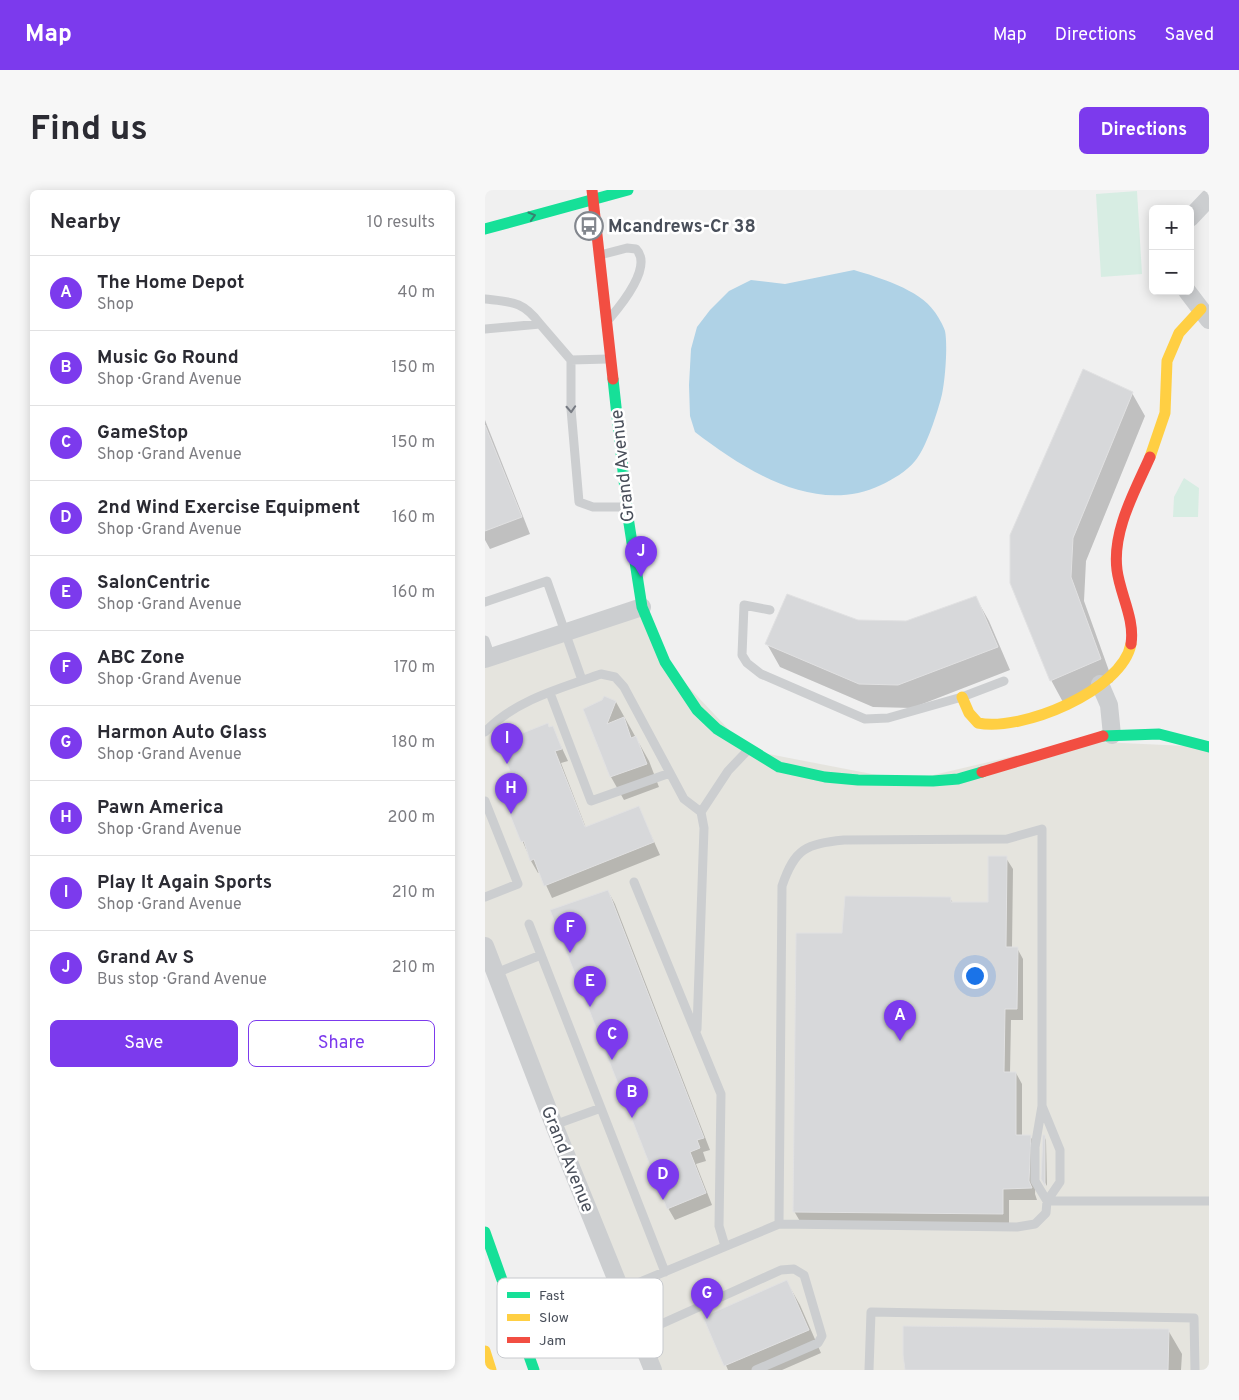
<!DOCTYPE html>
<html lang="en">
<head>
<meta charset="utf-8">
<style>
  :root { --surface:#fff; --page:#f7f7f7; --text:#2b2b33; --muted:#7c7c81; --line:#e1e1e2; --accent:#7c3aed }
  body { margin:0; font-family:Overpass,sans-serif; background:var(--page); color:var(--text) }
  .controls { position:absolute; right:15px; top:15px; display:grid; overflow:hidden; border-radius:8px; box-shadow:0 2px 12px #0003 }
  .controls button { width:45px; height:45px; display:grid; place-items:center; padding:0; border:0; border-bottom:1px solid var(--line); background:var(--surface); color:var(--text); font:25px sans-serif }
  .you { position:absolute; left:489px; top:785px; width:18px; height:18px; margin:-12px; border:4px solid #fff; border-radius:50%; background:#1a73e8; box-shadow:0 0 0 8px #1a73e833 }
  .badge { display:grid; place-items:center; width:32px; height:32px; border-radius:50%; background:var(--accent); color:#fff; font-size:16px; font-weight:700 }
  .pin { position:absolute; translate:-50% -41px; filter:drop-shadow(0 1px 2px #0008) }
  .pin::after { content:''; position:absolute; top:26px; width:18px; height:15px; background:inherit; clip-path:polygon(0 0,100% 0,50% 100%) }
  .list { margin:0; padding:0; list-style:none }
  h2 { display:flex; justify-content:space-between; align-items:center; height:65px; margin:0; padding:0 20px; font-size:21px }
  h2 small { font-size:16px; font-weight:400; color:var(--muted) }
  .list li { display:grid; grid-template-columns:32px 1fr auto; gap:15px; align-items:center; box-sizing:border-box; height:75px; padding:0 20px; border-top:1px solid var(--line) }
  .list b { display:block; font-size:19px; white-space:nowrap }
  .list p { margin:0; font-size:16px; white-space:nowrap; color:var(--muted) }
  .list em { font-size:16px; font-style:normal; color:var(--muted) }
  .actions { display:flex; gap:10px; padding:15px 20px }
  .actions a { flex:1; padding:11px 0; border:1px solid var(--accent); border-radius:8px; text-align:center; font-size:18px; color:var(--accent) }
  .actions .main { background:var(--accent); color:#fff }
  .map { position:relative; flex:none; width:724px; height:1180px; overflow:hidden; border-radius:8px }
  header { display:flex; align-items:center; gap:30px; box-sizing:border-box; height:70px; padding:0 25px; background:var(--accent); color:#fff }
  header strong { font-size:24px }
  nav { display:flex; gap:28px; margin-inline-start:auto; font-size:18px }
  .intro { display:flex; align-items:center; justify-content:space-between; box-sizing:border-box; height:120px; padding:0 30px }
  h1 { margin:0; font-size:35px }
  .button { padding:12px 22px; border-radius:8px; background:var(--accent); color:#fff; font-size:18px; font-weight:700 }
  main { display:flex; gap:30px; padding:0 30px }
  aside { flex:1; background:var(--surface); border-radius:8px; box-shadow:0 2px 12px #0003 }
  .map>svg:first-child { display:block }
</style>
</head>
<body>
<header>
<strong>Map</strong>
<nav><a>Map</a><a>Directions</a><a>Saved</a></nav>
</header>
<div class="intro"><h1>Find us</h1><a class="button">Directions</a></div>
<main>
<aside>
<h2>Nearby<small>10 results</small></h2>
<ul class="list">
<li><span class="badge">A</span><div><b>The Home Depot</b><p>Shop</p></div><em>40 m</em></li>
<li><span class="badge">B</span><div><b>Music Go Round</b><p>Shop · Grand Avenue</p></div><em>150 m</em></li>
<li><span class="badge">C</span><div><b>GameStop</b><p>Shop · Grand Avenue</p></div><em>150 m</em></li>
<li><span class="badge">D</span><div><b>2nd Wind Exercise Equipment</b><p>Shop · Grand Avenue</p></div><em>160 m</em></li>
<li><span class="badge">E</span><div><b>SalonCentric</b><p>Shop · Grand Avenue</p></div><em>160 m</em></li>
<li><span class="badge">F</span><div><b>ABC Zone</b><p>Shop · Grand Avenue</p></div><em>170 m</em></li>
<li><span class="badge">G</span><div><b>Harmon Auto Glass</b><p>Shop · Grand Avenue</p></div><em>180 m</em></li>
<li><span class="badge">H</span><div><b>Pawn America</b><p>Shop · Grand Avenue</p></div><em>200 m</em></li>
<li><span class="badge">I</span><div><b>Play It Again Sports</b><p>Shop · Grand Avenue</p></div><em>210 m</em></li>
<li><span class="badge">J</span><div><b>Grand Av S</b><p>Bus stop · Grand Avenue</p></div><em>210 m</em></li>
</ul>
<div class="actions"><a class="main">Save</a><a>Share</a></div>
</aside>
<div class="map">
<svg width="724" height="1180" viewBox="0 0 724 1180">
  <rect width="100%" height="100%" fill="#f0f0f0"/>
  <path fill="#e5e4de" d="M157,417l23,55 83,88 160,31 170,-40 131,6v623h-556l-168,-424v-287z"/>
  <path fill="#d7ede3" d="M652,1l5,83 -41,3 -5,-83z
    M699,288l15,10 -1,29h-25l1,-20z"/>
  <path fill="#afd2e6" d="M369,80c24,7 66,20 80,41 4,5 9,14 11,20 3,14 0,57 -5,71 -5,17 -14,46 -25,59 -8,10 -23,19 -34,24 -65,31 -135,-14 -186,-53l-5,-16 -1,-31 2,-36 6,-22 13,-17 19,-19 22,-11 34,4z"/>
  <path fill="#0003" d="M647,203l13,23 -59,145 -2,40 29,81 -49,22 -13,-24 -40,-97z
    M0,230l45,114 -40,15 -5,-9z
    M491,408l13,23 21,49 -98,38 -39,-1 -93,-40 -13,-23 91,-22h48z
    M131,512l33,59 10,26 -35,13 -13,-23 -27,-68z
    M67,537l16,34 -7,2 25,65 53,-20 21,47 -108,43 -12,-26 -2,1 -7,-12 -26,-61 8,-3 -2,-25z
    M521,668l7,11 -1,79h5l6,11v61h-12l-1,53h6l6,11v52h8l7,11 -2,47 2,6h-28v25l-208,-2 -7,-12 49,-277 107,-36 3,5h36z
    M123,701l7,13 95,246 -7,2 3,9 -10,3 16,41 -37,15 -7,-12z
    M560,948l1,2 1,46 -4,-7v-31z
    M302,1092l13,23 21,48 -39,17h-54l-23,-53z
    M683,1140l14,24 -1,16h-274z"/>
  <path fill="#d7d8da" stroke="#e1e1e2" d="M598,179l50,23 -60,146 -2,39 30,82 -51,22 -40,-98v-48z
    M0,235l37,92 -37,14z
    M302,404l71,26 48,1 70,-25 22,51 -100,38 -39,-1 -94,-40z
    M119,506l12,5 -9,23 17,-7 7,21 5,-2 11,28 -37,13 -27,-68 19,-9z
    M63,533l1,4 4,-1 9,23 -7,2 30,76 54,-21 15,36 -110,44 -10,-27 -4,2 -6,-20 -3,1 -17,-42 7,-4 -8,-22 7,-3 -6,-14 6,-2 -5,-15z
    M503,666h19l-1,91h12l-1,62h-12l-1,63h12v63h15l-2,46 3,7 -29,1v25l-210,-2 3,-279h46l3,-37 106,1v5h37z
    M123,700l96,248 -7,2 3,8 -10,4 16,41 -39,16 -117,-299z
    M558,945h2v51l-4,-7z
    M302,1090l22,50 -85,36 -21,-49z
    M418,1136l266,3 -1,41h-263l-2,-15z"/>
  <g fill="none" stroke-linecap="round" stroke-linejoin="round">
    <path stroke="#ccced0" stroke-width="9" d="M115,65l27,-7 9,1c17,17 -14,55 -26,69
      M0,109c27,3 38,2 55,25
      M0,139l55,-5 31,36v49l8,93 14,5h33
      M86,170l37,-1
      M0,412l62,-21 35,99
      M285,420l-26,-5 -2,50 5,8 14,11 104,45 23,-1 74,-21 42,-16
      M0,450l6,17
      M65,503l41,108 79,-28
      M0,542c30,-32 76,-44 116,-58l14,3 9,10 60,112 17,13
      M0,611l33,83 -33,13
      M149,692l87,212 -2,132 6,20
      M44,734l136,348
      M11,783l45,-18
      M212,839l7,-201 -3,-16 27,-41 19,-20
      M69,935l47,-17
      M294,1034l3,-338c13,-38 24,-42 62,-46l163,-1 35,-10v277l18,44v32l-13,19 -12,-20v-34l7,-41
      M136,1100l158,-66 238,3 18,-3 11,-11 1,-12h162
      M154,1144l142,-64 13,-1 10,6 18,61 -4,7 -62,27
      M384,1180l2,-58 323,6 1,52"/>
    <path stroke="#ccced0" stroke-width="18" d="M705,28l19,-20
      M702,101l22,29
      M0,469l157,-52
      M615,494l9,21 3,30
      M0,756l69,179 99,245"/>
    <path stroke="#16e098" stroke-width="11" d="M0,39l143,-39
      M128,189l15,138 14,90 23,55 32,48 20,19 62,38 46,10 33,3 75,1 25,-2 24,-7
      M618,546l56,-2 50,13
      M0,1042l49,138"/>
    <path stroke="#ffcf43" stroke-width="11" d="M665,267l15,-44 2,-52 12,-28 22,-24
      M477,507l7,16 9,10c43,9 144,-32 153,-79
      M0,1161l6,19"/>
    <path stroke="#f24e42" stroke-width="11" d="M107,0l21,189
      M646,454c4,-25 -11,-50 -14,-74 -5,-39 18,-79 33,-113
      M497,582l121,-36"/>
  </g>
  <defs><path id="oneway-chevron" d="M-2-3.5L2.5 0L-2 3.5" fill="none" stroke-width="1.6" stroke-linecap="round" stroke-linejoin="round" transform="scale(1.25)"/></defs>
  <use stroke="#378270" href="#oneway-chevron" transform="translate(47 26) rotate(-16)"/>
  <use stroke="#777b83" href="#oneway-chevron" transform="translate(86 219) rotate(87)"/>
  <defs>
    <symbol id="bus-ring" viewBox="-11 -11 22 22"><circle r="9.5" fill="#fff" stroke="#83878e" stroke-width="1.5"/><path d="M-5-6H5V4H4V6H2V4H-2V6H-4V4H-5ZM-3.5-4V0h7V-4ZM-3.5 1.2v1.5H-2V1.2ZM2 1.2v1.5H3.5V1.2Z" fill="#83878e"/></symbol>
  </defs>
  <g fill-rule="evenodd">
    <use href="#bus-ring" x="88" y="20" width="32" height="32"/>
  </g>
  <g text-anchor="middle" stroke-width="5" stroke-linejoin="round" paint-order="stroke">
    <g font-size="18" font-weight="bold" fill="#494f5a" stroke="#fff" text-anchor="start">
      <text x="123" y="42">Mcandrews-Cr 38</text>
    </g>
    <g font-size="18" fill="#494f5a" stroke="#fff">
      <text transform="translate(137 276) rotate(-96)" y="6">Grand Avenue</text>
      <text transform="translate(83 969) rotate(68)" y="6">Grand Avenue</text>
    </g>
  </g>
  <rect x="12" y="1088" width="166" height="80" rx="8" fill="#fff" stroke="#c8cace" stroke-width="1"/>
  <rect x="22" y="1102" width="23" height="6" fill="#16e098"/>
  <rect x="22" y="1124" width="23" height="7" fill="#ffcf43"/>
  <rect x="22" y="1147" width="23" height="6" fill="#f24e42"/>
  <g font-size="14" fill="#494f5a">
    <text x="54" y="1110">Fast</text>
    <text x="54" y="1132">Slow</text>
    <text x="54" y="1155">Jam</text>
  </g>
</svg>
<div class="controls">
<button>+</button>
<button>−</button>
</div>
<div class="you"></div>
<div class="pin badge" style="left:415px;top:851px">A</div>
<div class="pin badge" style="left:147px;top:928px">B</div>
<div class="pin badge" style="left:127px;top:870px">C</div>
<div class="pin badge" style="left:178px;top:1010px">D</div>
<div class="pin badge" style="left:105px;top:817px">E</div>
<div class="pin badge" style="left:85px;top:763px">F</div>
<div class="pin badge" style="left:222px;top:1129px">G</div>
<div class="pin badge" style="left:26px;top:624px">H</div>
<div class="pin badge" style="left:22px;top:574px">I</div>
<div class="pin badge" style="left:156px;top:387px">J</div>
</div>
</main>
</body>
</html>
